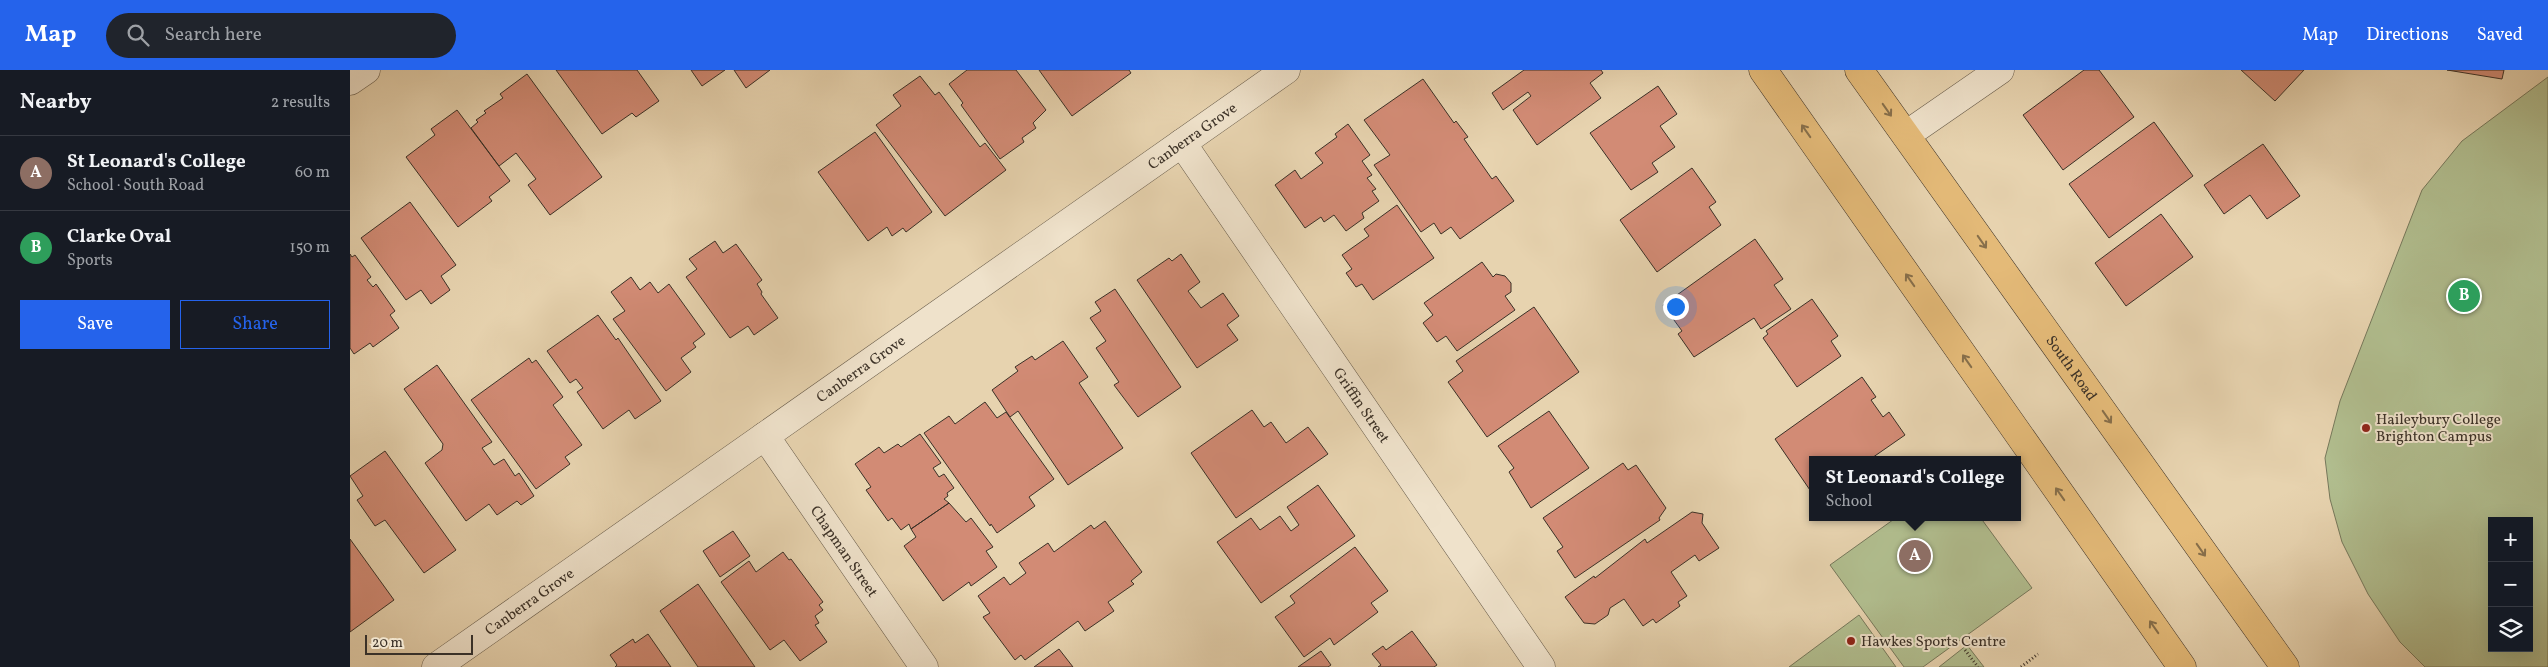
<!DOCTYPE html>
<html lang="en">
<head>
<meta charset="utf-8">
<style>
  :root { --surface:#171b24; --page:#20242c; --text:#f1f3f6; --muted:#9ea1a6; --line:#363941; --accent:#2563eb }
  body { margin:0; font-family:Vollkorn,serif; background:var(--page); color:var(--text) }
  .controls { position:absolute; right:15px; bottom:15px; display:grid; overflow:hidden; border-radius:0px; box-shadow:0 5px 20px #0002 }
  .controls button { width:45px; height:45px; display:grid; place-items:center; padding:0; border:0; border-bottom:1px solid var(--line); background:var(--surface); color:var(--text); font:25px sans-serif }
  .scale { position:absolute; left:15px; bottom:12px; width:108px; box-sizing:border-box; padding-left:5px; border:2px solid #3b3127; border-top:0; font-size:14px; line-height:18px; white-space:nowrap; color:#3b3127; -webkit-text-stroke:4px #efe2cb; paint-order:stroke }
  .you { position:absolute; left:1325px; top:236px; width:18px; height:18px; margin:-12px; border:4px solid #fff; border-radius:50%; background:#1a73e8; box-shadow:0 0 0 8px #1a73e833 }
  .badge { display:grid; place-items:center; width:32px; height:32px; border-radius:50%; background:var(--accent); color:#fff; font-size:16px; font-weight:700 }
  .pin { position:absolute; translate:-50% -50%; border:2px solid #fff; box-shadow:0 1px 5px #0006 }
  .popup { position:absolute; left:1459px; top:386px; width:212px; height:65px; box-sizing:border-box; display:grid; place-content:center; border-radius:0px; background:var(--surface); filter:drop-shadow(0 1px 4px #0005); font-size:16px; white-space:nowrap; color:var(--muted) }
  .popup b { font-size:19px; color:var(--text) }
  .popup::after { content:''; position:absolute; left:50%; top:100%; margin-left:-10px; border:10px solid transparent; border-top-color:var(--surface) }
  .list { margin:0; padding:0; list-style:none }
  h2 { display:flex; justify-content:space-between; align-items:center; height:65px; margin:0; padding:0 20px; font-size:21px }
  h2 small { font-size:16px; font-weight:400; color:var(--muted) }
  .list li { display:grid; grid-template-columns:32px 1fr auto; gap:15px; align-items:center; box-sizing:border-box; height:75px; padding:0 20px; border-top:1px solid var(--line) }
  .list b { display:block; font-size:19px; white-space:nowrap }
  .list p { margin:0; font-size:16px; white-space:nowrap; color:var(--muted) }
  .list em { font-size:16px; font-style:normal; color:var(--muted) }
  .actions { display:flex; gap:10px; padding:15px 20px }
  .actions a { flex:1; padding:11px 0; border:1px solid var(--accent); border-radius:0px; text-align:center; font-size:18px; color:var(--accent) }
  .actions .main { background:var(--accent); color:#fff }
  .icon { flex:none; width:28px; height:28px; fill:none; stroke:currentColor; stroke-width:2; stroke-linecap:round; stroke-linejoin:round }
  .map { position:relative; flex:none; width:2198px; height:597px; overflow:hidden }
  header { display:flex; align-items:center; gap:30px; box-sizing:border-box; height:70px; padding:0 25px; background:var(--accent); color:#fff }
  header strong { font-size:24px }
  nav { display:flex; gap:28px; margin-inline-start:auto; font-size:18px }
  .search { width:350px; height:45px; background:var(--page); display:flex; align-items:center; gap:12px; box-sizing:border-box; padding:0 18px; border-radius:28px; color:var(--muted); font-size:19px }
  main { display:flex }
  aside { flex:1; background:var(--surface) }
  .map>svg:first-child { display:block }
</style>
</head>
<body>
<header>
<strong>Map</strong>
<div class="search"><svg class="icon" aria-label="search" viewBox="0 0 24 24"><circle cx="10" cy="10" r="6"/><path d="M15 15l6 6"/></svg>Search here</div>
<nav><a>Map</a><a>Directions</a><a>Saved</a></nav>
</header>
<main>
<aside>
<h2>Nearby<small>2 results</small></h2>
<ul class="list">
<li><span class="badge" style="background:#8d6e63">A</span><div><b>St Leonard's College</b><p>School · South Road</p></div><em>60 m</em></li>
<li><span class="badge" style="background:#2e9e5b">B</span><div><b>Clarke Oval</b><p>Sports</p></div><em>150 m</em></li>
</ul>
<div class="actions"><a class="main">Save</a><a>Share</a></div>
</aside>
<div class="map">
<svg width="2198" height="597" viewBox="0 0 2198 597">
  <rect width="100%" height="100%" fill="#e7d3af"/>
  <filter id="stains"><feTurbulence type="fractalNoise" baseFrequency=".004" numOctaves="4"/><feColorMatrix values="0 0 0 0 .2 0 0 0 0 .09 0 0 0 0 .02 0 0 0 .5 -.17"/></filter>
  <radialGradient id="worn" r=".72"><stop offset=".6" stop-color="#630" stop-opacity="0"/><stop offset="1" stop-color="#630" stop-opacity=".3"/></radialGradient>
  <path fill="#b1be8f" stroke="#76785b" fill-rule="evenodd" d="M2198,7v590h-123l-25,-25 -32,-48 -26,-52 -12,-43 -5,-41 15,-57 82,-211 40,-49zM2142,451h37v127h-37z
    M1547,447h83l52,71 -109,79h-19l-74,-102z
    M1509,545l37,52h-107z
    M1617,575l17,22h-45z"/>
  <path fill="#d28b75" stroke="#3b3127" d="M206,0h81l22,31 -23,16 -4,-4 -30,21z
    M341,0h34l-23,16z
    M384,0h36l-24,18z
    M617,0h49l30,40 -13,13 3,5 -14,10 2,4 -24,17 -39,-54 2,-2 -14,-19z
    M689,0h90l2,3 -59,43z
    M1174,0h77l2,3 -13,10 11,15 -64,47 -24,-35 18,-14 -3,-4 -25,18 -11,-17z
    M1734,0h15l35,47 -71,53 -40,-55z
    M1891,0h63l-29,31z
    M2097,0h57l-2,9z
    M177,4l75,103 -52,38 -22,-30 8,-6 -20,-26 -17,13 -28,-38 7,-6 -2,-2 10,-7 -2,-2 19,-13 -3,-4z
    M570,6l15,19 4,-3 41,55 5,-4 21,27 -61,46 -69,-91 25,-19 -8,-11z
    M1073,9l31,44 2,-2 12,16 -4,2 28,40 4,-3 18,25 -54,38 -9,-12 -10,7 -7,-11 -13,9 -47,-67 16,-10 -26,-35z
    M1308,16l19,28 -17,12 15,21 -23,16 6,9 -27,18 -41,-57z
    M107,40l53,71 -21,16 3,4 -34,26 -52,-70 29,-22 -4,-6z
    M1804,52l39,54 -84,62 -40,-54z
    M998,54l22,31 -8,6 10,14 -5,3 9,11 -4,2 7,10 -17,12 2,5 -18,13 -12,-16 -10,7 -3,-5 -16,11 -30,-43 20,-15 6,9 22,-16 -8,-10 22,-16 -2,-3z
    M525,62l57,80 -26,20 -3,-4 -11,8 -5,-9 -19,14 -50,-69z
    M1913,74l37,52 -33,23 -17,-24 -26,19 -20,-29z
    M1342,98l24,34 -7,5 12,18 -64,47 -37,-52z
    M60,132l46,63 -15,11 9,14 -19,14 -10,-14 -15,10 -45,-62z
    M1047,135l37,53 -61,42 -11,-16 -6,3 -10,-14 6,-4 -10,-14 27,-19 -5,-7z
    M1811,144l32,43 -67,49 -31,-43z
    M1405,169l28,40 -9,6 17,24 -30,20 -7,-11 -60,39 -16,-23 4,-3 -19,-26z
    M365,171l8,12 13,-9 26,36 -5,4 5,8 -1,2 17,24 -24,17 -6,-9 -18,12 -44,-61 11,-8 -8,-10z
    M0,184l2,3 3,-2 16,22 -4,3 6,7 3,-3 19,27 -5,4 9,13 -26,19 -3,-4 -16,11 -4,-6z
    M831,184l19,28 -12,9 13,17 22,-15 16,23 -12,9 11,15 -41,28 -60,-88 32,-22 3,3z
    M1132,192l11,15 3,-3 9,2 6,7v9l-6,4 10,14 -58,41 -11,-15 -9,6 -14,-19 10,-8 -9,-12z
    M281,207l9,13 10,-8 8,11 11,-9 36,50 -12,9 3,4 -15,11 10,14 -25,19 -53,-72 12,-8 -14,-19z
    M765,219l66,98 -43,30 -24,-32 5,-3 -23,-34 10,-7 -16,-23 11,-7 -6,-9z
    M1462,229l26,37 -7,5 10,15 -44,31 -34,-49 5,-4 -2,-3z
    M1184,237l45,65 -92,65 -39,-55 15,-11 -7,-10z
    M248,245l18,25 2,-2 43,63 -26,18 -6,-9 -26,19 -26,-37 6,-4 -7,-9 -6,4 -23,-32z
    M713,271l25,36 -9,6 44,65 -55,37 -50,-74 -8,6 -18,-27 26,-19 -3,-4 17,-11 3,4z
    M179,288l3,5 4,-3 27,37 -10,8 29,40 -17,12 5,7 -34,25 -65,-89z
    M87,295l55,77 -10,6 12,17 10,-6 11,17 4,-3 15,23 -13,9 -4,-4 -20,14 -8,-11 -23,17 -41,-58 17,-13 1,-6 -39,-55z
    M1512,307l14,20 -5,3 12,17 6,-5 16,23 -36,25h-57v33l-37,-54z
    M635,332l12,16 9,-6 48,67 -25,18 6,9 -38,27 -6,-9 -1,2 -66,-93 25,-17 6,8z
    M902,340l12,17 7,-5 15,21 22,-16 20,27 -92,64 -45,-65z
    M1199,341l40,57 -58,40 -22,-36 5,-4 -16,-22z
    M570,364l21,29 -8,5 6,9 5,-3 10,14 -7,5 1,3 -4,3 5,4 -38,26 -2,-5 -8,6 -9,-12 -4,3 -22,-31 5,-3 -16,-23 24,-17 5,6 14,-9 3,3z
    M35,381l71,99 -32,23 -39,-53 -10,6 -18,-26 6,-4 -13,-20z
    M1273,393l5,7 8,-5 30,43 -7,10 1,2 -85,58 -18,-27 6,-4 -20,-29z
    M968,415l37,51 -94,67 -44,-61 34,-24 9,12 20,-14 11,15 8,-6 -12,-18z
    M599,433l17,19 5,-4 22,29 -7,4 11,16 -26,19 -2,-4 -26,19 -39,-55 12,-9 -5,-8z
    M1342,442l11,2 -1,9 17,25 -20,13 -4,-6 -24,17 16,24 -9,6 2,4 -24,17 -3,-4 -10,7 -19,-27 -14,9 -2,7 -13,9 -11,-1 -19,-26 29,-21 1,2 50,-39 2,4z
    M755,451l37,51 -11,9 3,3 -26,18 6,9 -29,20 -7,-10 -53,39 -4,-5 -6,5 -32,-43 7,-4 -12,-17 26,-19 6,8 16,-12 -7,-10 29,-20 6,9 37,-27 3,4z
    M383,461l17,25 -30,21 -17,-26z
    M0,469l44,61 -44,32z
    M1005,477l33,44 -17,12 7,9 -44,33 -4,-7 -26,19 -29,-40 20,-14 -5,-7z
    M433,482l6,8 2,-1 32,43 -4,3 4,5 -8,6 4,7 -4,2 12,17 -27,19 -16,-21 -14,10 -49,-68 28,-21 7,11z
    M348,514l57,83h-57l-38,-56z
    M1062,561l25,34 -3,2h-56l3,-2 -9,-11 11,-8 3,4z
    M298,564l23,33h-56l2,-2 -7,-10 23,-16 2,4z
    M709,579l14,18h-39z
    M971,581l10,14 -3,2h-30z"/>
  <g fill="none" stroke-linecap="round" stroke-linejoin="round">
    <defs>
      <g id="minor">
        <path d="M0,11l16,-11"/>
        <path d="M1556,65l94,-65"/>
        <path id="s1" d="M832,73l359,524"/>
        <path id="s2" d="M415,366l159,231"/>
        <path id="s3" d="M86,597l850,-597"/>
      </g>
      <g id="major">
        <path d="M1413,0l419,597"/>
        <path id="s4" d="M1509,0l426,597"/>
      </g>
    </defs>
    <use href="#minor" stroke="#665a49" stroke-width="29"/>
    <use href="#major" stroke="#3b3127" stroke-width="29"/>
    <path stroke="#3b3127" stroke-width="3" stroke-dasharray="1 2.5" stroke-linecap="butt" d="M1615,580l13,17
      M1671,597l17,-13"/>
    <use href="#minor" stroke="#efe2cb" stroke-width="28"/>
    <use href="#major" stroke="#e4ba78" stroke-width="28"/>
  </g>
  <defs><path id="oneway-shaft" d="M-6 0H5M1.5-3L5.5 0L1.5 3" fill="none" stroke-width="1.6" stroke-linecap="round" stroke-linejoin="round" transform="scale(1.25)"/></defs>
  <g stroke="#876f4b">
    <use href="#oneway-shaft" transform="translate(1537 40) rotate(55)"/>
    <use href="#oneway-shaft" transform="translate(1456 61) rotate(-125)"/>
    <use href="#oneway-shaft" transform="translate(1632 172) rotate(55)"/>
    <use href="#oneway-shaft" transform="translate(1560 210) rotate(-125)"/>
    <use href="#oneway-shaft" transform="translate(1617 291) rotate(-125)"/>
    <use href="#oneway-shaft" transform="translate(1757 347) rotate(55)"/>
    <use href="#oneway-shaft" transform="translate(1710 424) rotate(-125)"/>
    <use href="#oneway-shaft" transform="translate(1851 480) rotate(55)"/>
    <use href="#oneway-shaft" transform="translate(1804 557) rotate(-125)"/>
  </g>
  <g fill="#8f2418" stroke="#efe2cb" stroke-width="2">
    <circle cx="2016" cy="358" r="5"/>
    <circle cx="1501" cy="571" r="5"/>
  </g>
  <g text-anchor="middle" stroke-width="4" stroke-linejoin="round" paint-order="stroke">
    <g font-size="15" fill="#3b3127" stroke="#efe2cb">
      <text dy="5" stroke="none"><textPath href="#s3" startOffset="924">Canberra Grove</textPath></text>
      <text dy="5" stroke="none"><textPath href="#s3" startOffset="519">Canberra Grove</textPath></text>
      <text dy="5" stroke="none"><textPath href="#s4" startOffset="366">South Road</textPath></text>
      <text dy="5" stroke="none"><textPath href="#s1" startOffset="318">Griffin Street</textPath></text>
      <text dy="5" stroke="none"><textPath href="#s2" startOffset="140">Chapman Street</textPath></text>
      <text dy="5" stroke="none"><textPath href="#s3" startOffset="114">Canberra Grove</textPath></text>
    </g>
    <g font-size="15" fill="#3b3127" stroke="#efe2cb" text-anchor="start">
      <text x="2026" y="354">Haileybury College<tspan x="2026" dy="17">Brighton Campus</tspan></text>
      <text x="1511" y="576">Hawkes Sports Centre</text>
    </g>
  </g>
  <rect width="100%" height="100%" filter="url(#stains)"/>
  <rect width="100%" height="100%" fill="url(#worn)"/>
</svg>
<div class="controls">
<button>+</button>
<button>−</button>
<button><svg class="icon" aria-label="layers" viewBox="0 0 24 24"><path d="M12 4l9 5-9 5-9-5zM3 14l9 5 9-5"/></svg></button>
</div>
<div class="scale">20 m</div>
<div class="you"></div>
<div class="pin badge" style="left:1565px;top:486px;background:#8d6e63">A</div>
<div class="popup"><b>St Leonard's College</b>School</div>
<div class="pin badge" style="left:2114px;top:226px;background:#2e9e5b">B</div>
</div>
</main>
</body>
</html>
